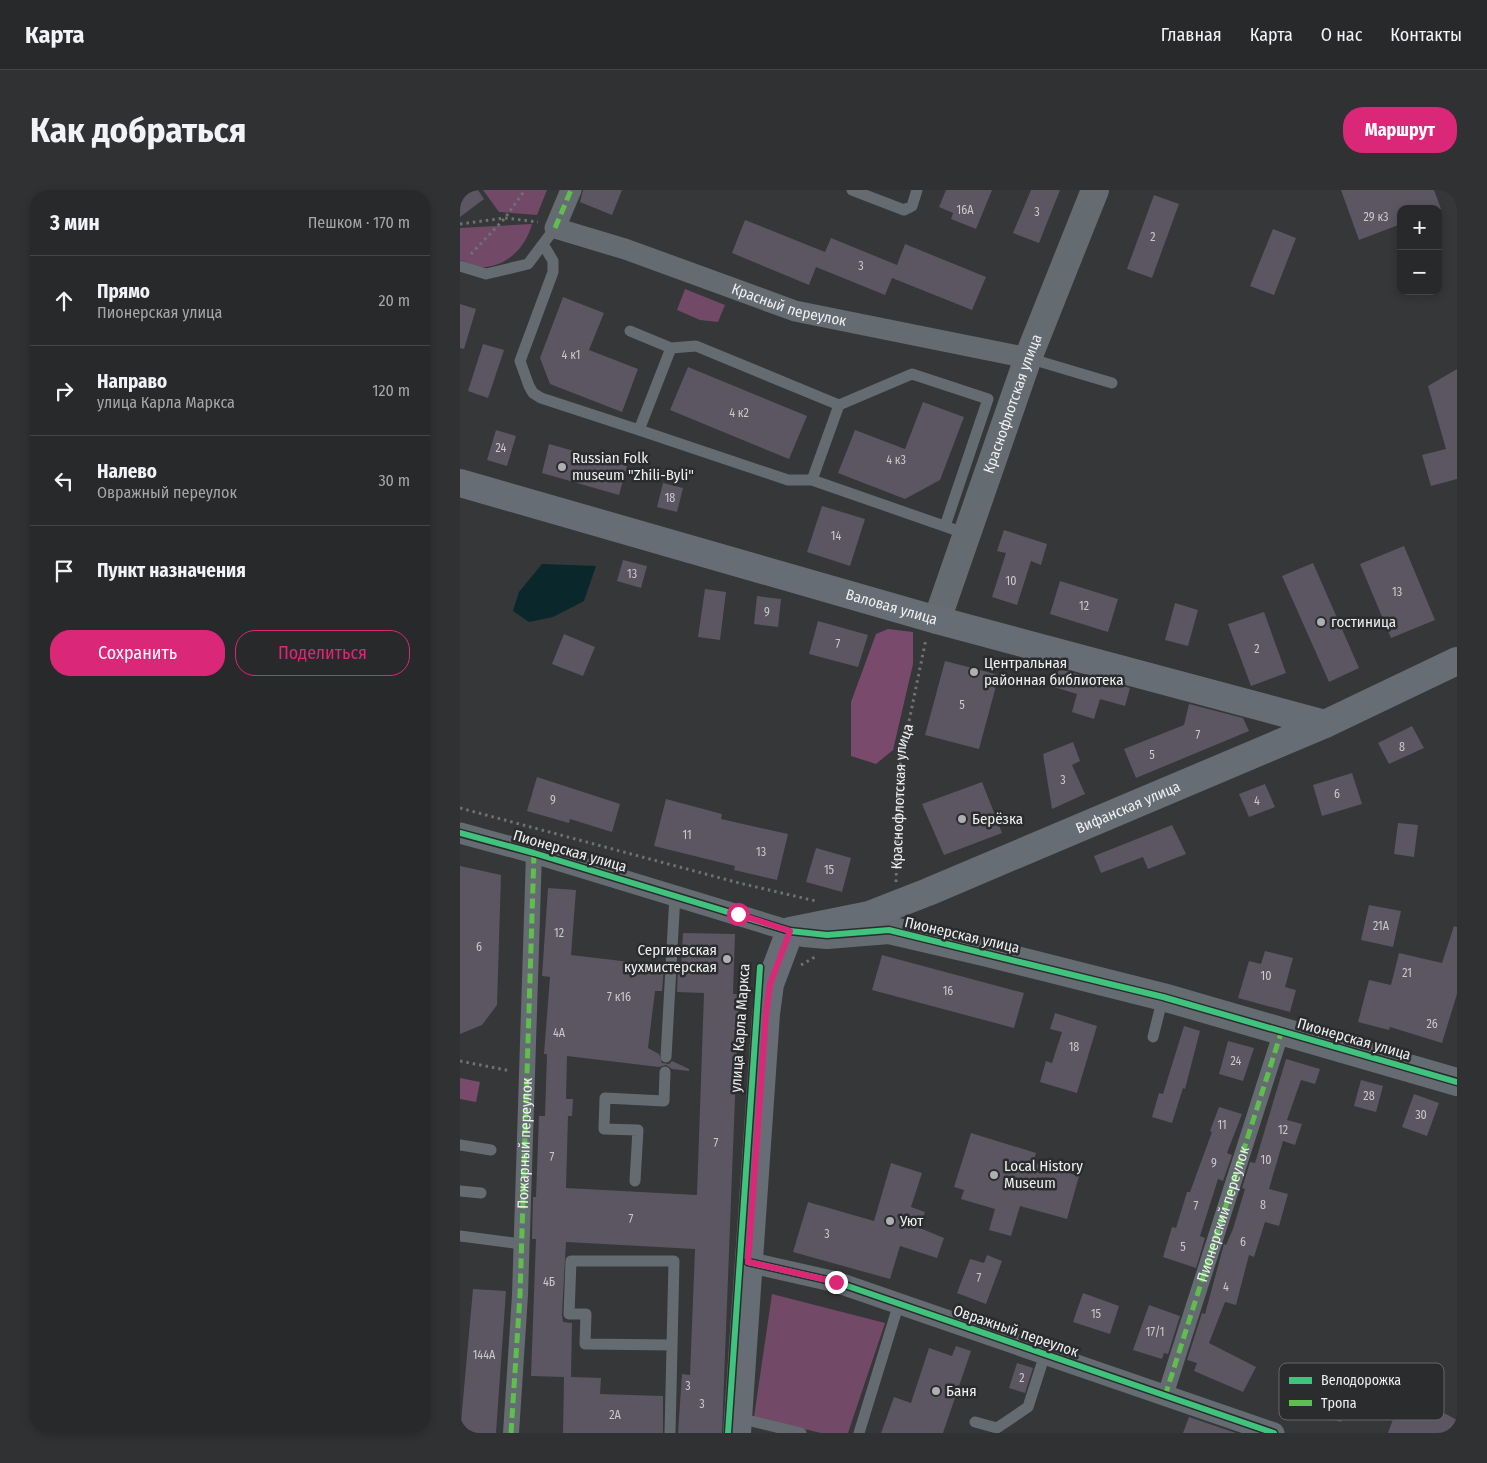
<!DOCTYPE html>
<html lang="ru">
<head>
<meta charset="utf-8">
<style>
  :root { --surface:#28292a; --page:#303132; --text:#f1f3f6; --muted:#a5a6a8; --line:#444547; --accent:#db2777 }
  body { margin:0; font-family:"Fira Sans Condensed",sans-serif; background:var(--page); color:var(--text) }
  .controls { position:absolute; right:15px; top:15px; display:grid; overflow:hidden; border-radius:10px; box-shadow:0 2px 8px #0003 }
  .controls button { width:45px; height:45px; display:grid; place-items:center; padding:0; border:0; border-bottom:1px solid var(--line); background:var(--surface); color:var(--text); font:25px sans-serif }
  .stop { position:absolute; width:15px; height:15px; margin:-11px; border:4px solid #db2777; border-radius:50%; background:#fff }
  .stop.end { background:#db2777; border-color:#fff; box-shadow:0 1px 5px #0008 }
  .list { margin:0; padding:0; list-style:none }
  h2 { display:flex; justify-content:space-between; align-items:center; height:65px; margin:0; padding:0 20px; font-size:21px }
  h2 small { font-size:16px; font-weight:400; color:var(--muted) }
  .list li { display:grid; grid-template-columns:32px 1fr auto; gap:15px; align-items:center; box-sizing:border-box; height:90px; padding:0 20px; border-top:1px solid var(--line) }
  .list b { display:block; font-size:19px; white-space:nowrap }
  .list p { margin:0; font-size:16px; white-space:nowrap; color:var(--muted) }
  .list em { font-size:16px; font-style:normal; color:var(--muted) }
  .actions { display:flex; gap:10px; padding:15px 20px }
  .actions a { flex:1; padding:11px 0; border:1px solid var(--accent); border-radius:20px; text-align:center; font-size:18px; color:var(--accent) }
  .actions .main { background:var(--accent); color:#fff }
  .icon { flex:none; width:28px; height:28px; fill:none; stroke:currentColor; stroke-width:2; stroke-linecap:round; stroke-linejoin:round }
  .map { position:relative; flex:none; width:997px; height:1243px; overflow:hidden; border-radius:20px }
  header { display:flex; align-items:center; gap:30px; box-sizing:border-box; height:70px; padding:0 25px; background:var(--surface); border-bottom:1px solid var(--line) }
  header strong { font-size:24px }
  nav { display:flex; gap:28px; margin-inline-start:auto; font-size:18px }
  .intro { display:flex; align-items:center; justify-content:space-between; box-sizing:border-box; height:120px; padding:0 30px }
  h1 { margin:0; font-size:35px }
  .button { padding:12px 22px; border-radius:20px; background:var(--accent); color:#fff; font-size:18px; font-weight:700 }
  main { display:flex; gap:30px; padding:0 30px }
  aside { flex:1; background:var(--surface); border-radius:20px; box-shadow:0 2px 8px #0003 }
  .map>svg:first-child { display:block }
</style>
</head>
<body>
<header>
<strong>Карта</strong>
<nav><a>Главная</a><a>Карта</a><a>О нас</a><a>Контакты</a></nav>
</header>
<div class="intro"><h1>Как добраться</h1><a class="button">Маршрут</a></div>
<main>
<aside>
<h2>3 мин<small>Пешком · 170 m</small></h2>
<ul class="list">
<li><svg class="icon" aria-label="ahead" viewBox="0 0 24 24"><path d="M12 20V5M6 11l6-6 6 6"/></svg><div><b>Прямо</b><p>Пионерская улица</p></div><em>20 m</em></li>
<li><svg class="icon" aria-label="right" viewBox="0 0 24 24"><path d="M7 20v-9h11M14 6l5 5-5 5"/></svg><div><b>Направо</b><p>улица Карла Маркса</p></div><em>120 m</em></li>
<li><svg class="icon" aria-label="left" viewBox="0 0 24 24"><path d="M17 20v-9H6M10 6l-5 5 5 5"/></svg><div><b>Налево</b><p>Овражный переулок</p></div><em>30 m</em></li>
<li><svg class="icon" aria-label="arrive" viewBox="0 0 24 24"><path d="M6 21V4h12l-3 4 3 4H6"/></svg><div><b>Пункт назначения</b></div></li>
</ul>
<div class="actions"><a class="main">Сохранить</a><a>Поделиться</a></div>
</aside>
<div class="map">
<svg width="997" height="1243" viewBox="0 0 997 1243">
  <rect width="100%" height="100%" fill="#363738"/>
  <path fill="#734968" d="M23,0h64l-10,25 -38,-3z
    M72,34c-6,22 -22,40 -46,43 -7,1 -18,-5 -26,-7v-32z
    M225,99l40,16 -7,17 -18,-2 -23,-10z
    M312,1104l113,29 -37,110h-27l-67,-16z"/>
  <path fill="#794a6c" d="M428,439l25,3v32l-20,86 -17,14 -25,-8v-54l25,-68z
    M0,888l20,4 -4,20 -16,-3z"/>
  <path fill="#0a272b" d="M82,374l54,2 -12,35 -31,16 -24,5 -16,-11 6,-19z"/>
  <path fill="#5b5662" d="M0,0h18l6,9 -24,18z
    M123,0h39l-10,25 -32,-13z
    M486,0h46l-16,39 -25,-10 2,-6 -14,-6z
    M571,0h29l-21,53 -26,-10z
    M881,0h93l7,19h-40v15l-42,16z
    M694,5l25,9 -27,74 -25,-9z
    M285,30l80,32 6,-14 66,27 8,-21 81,33 -14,33 -80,-32 -7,17 -69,-28 -7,18 -77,-32z
    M813,39l23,9 -22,57 -24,-9z
    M103,107l41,16 -15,37 49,19 -16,43 -72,-28 -10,-26z
    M0,114l16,5 -12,40 -4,-1z
    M23,154l21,6 -16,48 -20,-7z
    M228,177l119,49 -18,43 -119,-49z
    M997,179v110l-26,7 -9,-31 24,-6 -18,-63z
    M463,212l41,15 -24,63 -35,19 -67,-26 17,-43 50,19z
    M36,240l20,6 -9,30 -20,-6z
    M89,254l78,22 -8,29 -77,-22z
    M203,293l20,5 -6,24 -20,-5z
    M362,316l43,13 -15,47 -43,-14z
    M544,340l43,14 -6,21 -10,-4 -14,44 -25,-8 14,-44 -9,-2z
    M944,356l31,74 -44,18 -31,-74z
    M163,370l24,6 -6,22 -24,-7z
    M853,373l46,105 -30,14 -47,-106z
    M600,391l58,18 -10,33 -58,-18z
    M245,399l21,3 -6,48 -22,-3z
    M297,406l24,3 -3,28 -24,-3z
    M715,413l23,7 -10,36 -23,-6z
    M804,422l22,61 -35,13 -23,-62z
    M358,431l50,14 -10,32 -49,-13z
    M104,444l31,13 -12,29 -31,-12z
    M485,471l54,14 -20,74 -54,-14z
    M599,479l71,19 -5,18 -25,-7 -6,20 -22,-7 5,-18 -23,-7z
    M729,514l54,14 6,13 -113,47 -12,-29 60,-24z
    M952,536l12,22 -35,16 -11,-21z
    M613,552l7,19 -8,4 13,29 -33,15 -9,-55z
    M892,583l10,31 -40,12 -9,-31z
    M77,587l83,27 -8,28 -42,-13 -1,4 -42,-12z
    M522,592l20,51 -58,22 -22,-51z
    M805,594l10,23 -26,10 -10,-23z
    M206,609l56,15 -1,5 67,15 -11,46 -43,-10 1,-4 -81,-20z
    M938,633l20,2 -4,32 -20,-3z
    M712,635l14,29 -38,15 -5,-12 -42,16 -7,-17z
    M356,658l35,10 -9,34 -36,-10z
    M0,676l41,9 -4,130 -15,20 -22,9z
    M88,698l28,2 -5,65 93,11 -2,25h-7l-7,57 11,6 3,9 7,1 3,-3 17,8v2l-17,-2 -6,-4 -7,2 -92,-11 -1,43h7l-1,17h-4l-2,72 131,7 7,-202 -27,-1 1,-24 3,1 2,-36 52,1 -2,60h6l-17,439h-44l4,-59 8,1 5,-126 -129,-7 -4,72 1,8 9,1 -1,54 30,1 -1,16 63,2v37h-100l1,-56 -33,-1 5,-137h-4l1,-42h3l3,-81h6l2,-62h-3l6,-77 -8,-1z
    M909,715l32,6 -8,36 -32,-7z
    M994,736l3,1v67l-15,49 -52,-16 -1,3 -31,-8 11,-42 22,5 8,-32 43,10z
    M805,761l28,7 -8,29 11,3 -6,22 -52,-14 11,-37 12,3z
    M422,765l142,38 -10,35 -142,-38z
    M595,823l42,13 -20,67 -37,-11 6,-21 6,2 10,-31 -12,-3z
    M724,836l16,5 -15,58 -2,-1 -11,35 -20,-6 7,-24 4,1z
    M768,851l26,7 -11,33 -24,-7z
    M826,869l34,10 -5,15 -14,-4 -14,40 15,4 -7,21 -12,-4 -14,48 19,5 -9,32 -14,-4 -11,35 -5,-2 -13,50 -11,-3 -16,41 47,24 -13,25 -49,-21 3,-8 -10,-3 15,-47 3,1 19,-70 2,1 7,-16 12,-40 -3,-1 8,-26 5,1z
    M901,890l22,6 -7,26 -22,-6z
    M954,904l25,9 -12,33 -25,-9z
    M759,917l23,7 -15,39 5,2 -9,26 -5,-2 -18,57 5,2 -9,30 -33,-11 9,-30 4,1 11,-36h3l22,-60 -2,-1z
    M511,943l65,20 -3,10 46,13 -12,43 -47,-13 -9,30 -22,-6 6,-21 -34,-10 3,-9 -10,-3z
    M431,973l31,10 -11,34 14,5 -5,16 24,10 -7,20 -37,-12 -10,33 -97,-27 15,-50 66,19z
    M527,1065l15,6 -16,43 -29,-11 13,-34 14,4z
    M13,1099l33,2 -10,142h-36z
    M623,1103l36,13 -9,28 -37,-12z
    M689,1115l31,11 -12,38 -4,-1 -2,6 -29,-9z
    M496,1156l15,5 -28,82h-62l13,-36 17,6 18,-55 23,8z
    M557,1173l16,5 -8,25 -16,-5z
    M861,1185l32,9 -12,38 -21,-6 5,-17 -10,-3z
    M940,1210l46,14 11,6v13h-69z
    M729,1227l47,16h-53z"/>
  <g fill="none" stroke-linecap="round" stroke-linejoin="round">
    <g stroke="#6d7275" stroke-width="3" stroke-dasharray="2.5 4" stroke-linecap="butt">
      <path d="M0,34l45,-6 33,4"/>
      <path d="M11,64l34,-36 20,-28"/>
      <path d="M0,618l279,75 77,18"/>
      <path id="s1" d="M436,692l5,-136 6,-15 19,-92"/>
      <path d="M341,775l14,-8"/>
      <path d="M0,871l51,10"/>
    </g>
    <path stroke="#646b71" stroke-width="11" d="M392,0l52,20 8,-4 5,-16
      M83,54l10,17v11l-33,89 9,25 4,7 8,5 98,32 32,-82 25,-2 143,59 -27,75 155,54
      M0,76l26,8 42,-10 27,-36
      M170,141l41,17
      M568,168l84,25
      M379,215l73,-31 76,25 -43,127
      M179,240l149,50h24
      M693,847l10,-40
      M206,867l9,-162
      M0,955l31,5
      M175,991l3,-51 -34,-1 1,-31 59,3 1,-29
      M0,1001l21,2
      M0,1046l62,8
      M278,1228l63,15
      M515,1232l22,6 31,-21 17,-53
      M210,1243l4,-172h-103l-2,53h17l-1,30 87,1
      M399,1243l40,-130"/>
    <g stroke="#646b71" stroke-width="16">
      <path id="s2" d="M705,1206l117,-366"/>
      <path d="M51,1243l9,-138 14,-442"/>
    </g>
    <g stroke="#646b71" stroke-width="21">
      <path id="s3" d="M111,0l-16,38 70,21 170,62 233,47"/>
      <path d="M0,643l74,20 256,78"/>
      <path d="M288,1072l88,20 438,151"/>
    </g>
    <g stroke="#646b71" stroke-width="28">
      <path id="s4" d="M477,430l91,-262 67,-168"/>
      <path d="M344,743l23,2 62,-5 95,22 179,45 294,85"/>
    </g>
    <g stroke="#666d74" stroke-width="28">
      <path id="s5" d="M0,293l477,137 388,104"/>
      <path id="s6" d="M277,1243l29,-419 4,-30 20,-53 79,-16 59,-23 397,-168 132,-63"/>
    </g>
    <g stroke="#5fbe4e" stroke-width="5" stroke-dasharray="10 5" stroke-linecap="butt">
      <path d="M95,38l16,-38"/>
      <path d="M705,1206l117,-366"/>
      <path id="s7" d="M51,1243l9,-138 14,-442"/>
    </g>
    <defs>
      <path id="cycleway" d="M0,643l74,20 256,78 37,4 62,-5 274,67 294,85
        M288,1072l88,20 438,151
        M268,1243l32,-466"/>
    </defs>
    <use href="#cycleway" stroke="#2b2c2e" stroke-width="9"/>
    <use href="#cycleway" stroke="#40c37c" stroke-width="6"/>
  </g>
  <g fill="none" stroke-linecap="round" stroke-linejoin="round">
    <path stroke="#db2777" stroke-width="6" d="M278,724l52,17 -20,53 -4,30 -18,248 88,20"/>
  </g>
  <g fill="#aeafb0" stroke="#2b2c2e" stroke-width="2">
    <circle cx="102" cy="277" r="5"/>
    <circle cx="861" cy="432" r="5"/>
    <circle cx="514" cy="482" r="5"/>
    <circle cx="502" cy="629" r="5"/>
    <circle cx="267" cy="769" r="5"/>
    <circle cx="534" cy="985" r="5"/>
    <circle cx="430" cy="1031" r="5"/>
    <circle cx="476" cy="1201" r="5"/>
  </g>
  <g text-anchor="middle" stroke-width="5" stroke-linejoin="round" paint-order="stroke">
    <g font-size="12" fill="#c9c9cc">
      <text x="505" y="24">16А</text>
      <text x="577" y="26">3</text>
      <text x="916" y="31">29 к3</text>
      <text x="693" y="51">2</text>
      <text x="401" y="80">3</text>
      <text x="111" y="169">4 к1</text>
      <text x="279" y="227">4 к2</text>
      <text x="41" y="262">24</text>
      <text x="436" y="274">4 к3</text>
      <text x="210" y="312">18</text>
      <text x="376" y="350">14</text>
      <text x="172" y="388">13</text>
      <text x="551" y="395">10</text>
      <text x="937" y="406">13</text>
      <text x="624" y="420">12</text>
      <text x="307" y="426">9</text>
      <text x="378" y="458">7</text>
      <text x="797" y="463">2</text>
      <text x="502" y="519">5</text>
      <text x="738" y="549">7</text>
      <text x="942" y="561">8</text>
      <text x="692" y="569">5</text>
      <text x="603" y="594">3</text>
      <text x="877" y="608">6</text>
      <text x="93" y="614">9</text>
      <text x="797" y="615">4</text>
      <text x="227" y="649">11</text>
      <text x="301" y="666">13</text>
      <text x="369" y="684">15</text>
      <text x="921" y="740">21А</text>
      <text x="99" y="747">12</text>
      <text x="19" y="761">6</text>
      <text x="947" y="787">21</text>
      <text x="806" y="790">10</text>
      <text x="488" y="805">16</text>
      <text x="159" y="811">7 к16</text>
      <text x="972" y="838">26</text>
      <text x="99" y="847">4А</text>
      <text x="614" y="861">18</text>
      <text x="776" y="875">24</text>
      <text x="909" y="910">28</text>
      <text x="961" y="929">30</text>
      <text x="762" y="939">11</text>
      <text x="823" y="944">12</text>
      <text x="256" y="957">7</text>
      <text x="92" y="971">7</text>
      <text x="806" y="974">10</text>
      <text x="754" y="977">9</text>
      <text x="803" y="1019">8</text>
      <text x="736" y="1020">7</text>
      <text x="171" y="1033">7</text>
      <text x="367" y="1048">3</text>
      <text x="783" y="1056">6</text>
      <text x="723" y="1061">5</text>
      <text x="519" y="1092">7</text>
      <text x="89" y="1096">4Б</text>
      <text x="766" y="1101">4</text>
      <text x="636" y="1128">15</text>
      <text x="695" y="1146">17/1</text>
      <text x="24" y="1169">144А</text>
      <text x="562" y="1192">2</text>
      <text x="228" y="1200">3</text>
      <text x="242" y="1218">3</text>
      <text x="155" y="1229">2А</text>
    </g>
    <g font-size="15" fill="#eeeff0" stroke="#2b2c2e">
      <text dy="5" stroke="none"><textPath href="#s3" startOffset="288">Красный переулок</textPath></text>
      <text dy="5" stroke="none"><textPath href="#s4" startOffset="229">Краснофлотская улица</textPath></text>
      <text dy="5" stroke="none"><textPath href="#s5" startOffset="449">Валовая улица</textPath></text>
      <text dy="5" stroke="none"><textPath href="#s1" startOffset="86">Краснофлотская улица</textPath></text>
      <text dy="5" stroke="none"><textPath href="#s6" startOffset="868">Вифанская улица</textPath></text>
      <text transform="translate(110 661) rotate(16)" y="5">Пионерская улица</text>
      <text transform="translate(502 745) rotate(13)" y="5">Пионерская улица</text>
      <text transform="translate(280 838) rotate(-86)" y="5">улица Карла Маркса</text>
      <text transform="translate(894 849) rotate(16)" y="5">Пионерская улица</text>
      <text dy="5" stroke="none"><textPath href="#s7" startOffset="290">Пожарный переулок</textPath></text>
      <text dy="5" stroke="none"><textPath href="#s2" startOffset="191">Пионерский переулок</textPath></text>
      <text transform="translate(556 1141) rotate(19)" y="5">Овражный переулок</text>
    </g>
    <g font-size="15" fill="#eeeff0" stroke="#2b2c2e" text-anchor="start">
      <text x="112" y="273">Russian Folk<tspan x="112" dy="17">museum "Zhili-Byli"</tspan></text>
      <text x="871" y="437">гостиница</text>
      <text x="524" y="478">Центральная<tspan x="524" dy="17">районная библиотека</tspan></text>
      <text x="512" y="634">Берёзка</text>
      <text x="257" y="765" text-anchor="end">Сергиевская<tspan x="257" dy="17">кухмистерская</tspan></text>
      <text x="544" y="981">Local History<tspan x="544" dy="17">Museum</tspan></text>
      <text x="440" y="1036">Уют</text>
      <text x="486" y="1206">Баня</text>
    </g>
  </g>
  <rect x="819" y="1173" width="165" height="57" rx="8" fill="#2b2c2e" stroke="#666668" stroke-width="1"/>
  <rect x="829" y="1187" width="23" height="7" fill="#40c37c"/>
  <rect x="829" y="1210" width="23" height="6" fill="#5fbe4e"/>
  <g font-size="14" fill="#eeeff0">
    <text x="861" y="1195">Велодорожка</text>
    <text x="861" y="1218">Тропа</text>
  </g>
</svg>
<div class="controls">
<button>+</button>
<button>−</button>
</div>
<div class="stop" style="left:278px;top:724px"></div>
<div class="stop end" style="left:376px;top:1092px"></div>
</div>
</main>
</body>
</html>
